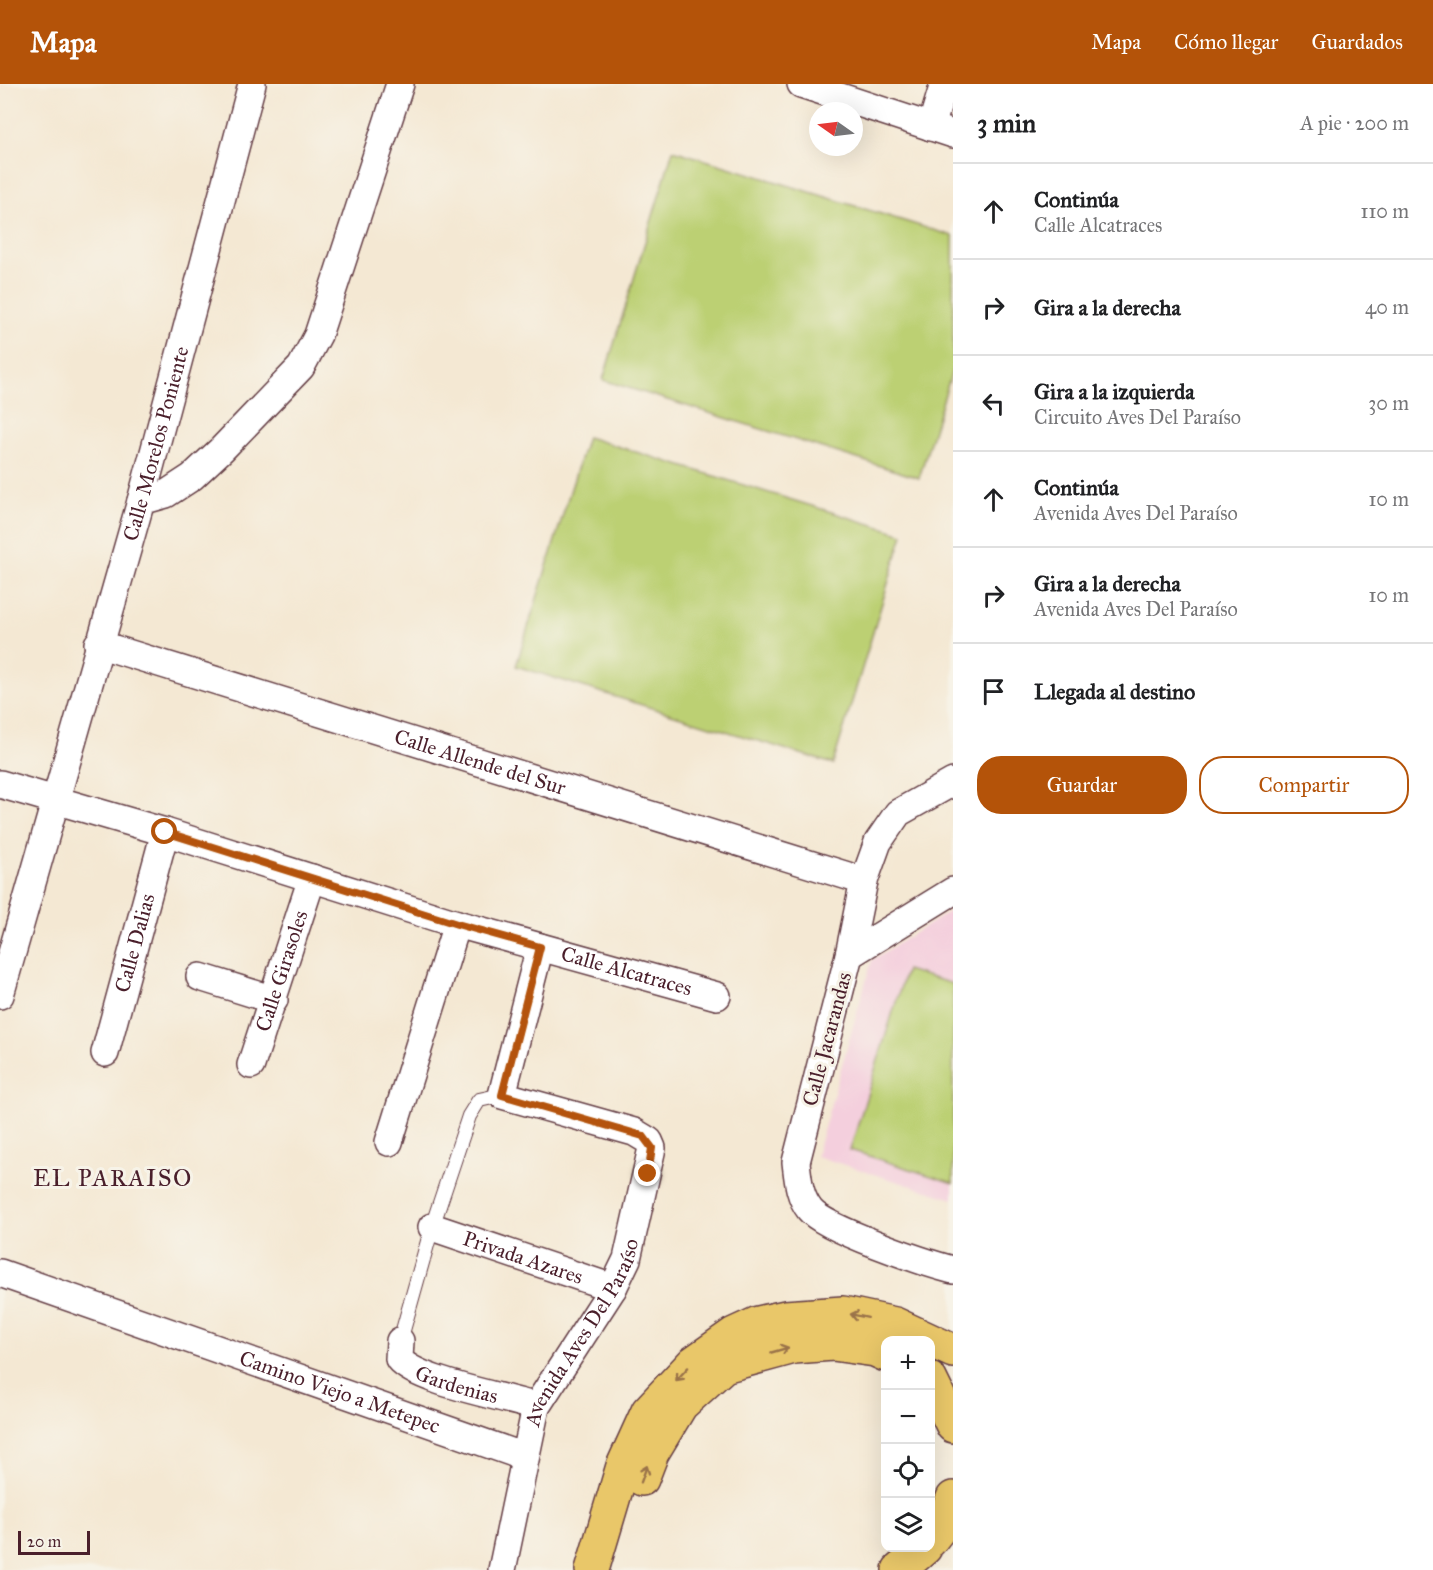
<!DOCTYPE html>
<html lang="es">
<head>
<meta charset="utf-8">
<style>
  :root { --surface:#fff; --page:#f6f6f6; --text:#202124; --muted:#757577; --line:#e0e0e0; --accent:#b45309 }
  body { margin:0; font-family:"IM FELL Great Primer",serif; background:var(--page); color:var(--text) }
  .controls { position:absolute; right:18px; bottom:18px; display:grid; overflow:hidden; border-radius:12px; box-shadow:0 6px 24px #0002 }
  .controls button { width:54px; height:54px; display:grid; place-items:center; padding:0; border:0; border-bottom:2px solid var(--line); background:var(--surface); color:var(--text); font:30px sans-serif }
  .compass { position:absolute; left:809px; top:18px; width:54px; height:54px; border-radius:50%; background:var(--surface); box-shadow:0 6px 24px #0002; rotate:284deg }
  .scale { position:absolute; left:18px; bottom:15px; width:72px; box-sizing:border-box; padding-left:6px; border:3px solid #4a1f2b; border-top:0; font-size:16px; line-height:21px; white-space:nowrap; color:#4a1f2b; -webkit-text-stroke:4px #f7f3e8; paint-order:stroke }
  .stop { position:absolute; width:18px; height:18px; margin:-14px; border:4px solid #b45309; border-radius:50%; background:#fff }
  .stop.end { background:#b45309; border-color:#fff; box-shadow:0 2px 6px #0008 }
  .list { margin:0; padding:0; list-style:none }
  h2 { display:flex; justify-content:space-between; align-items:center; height:78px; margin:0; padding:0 24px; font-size:26px }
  h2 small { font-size:20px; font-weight:400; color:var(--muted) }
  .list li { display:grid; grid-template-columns:39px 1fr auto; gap:18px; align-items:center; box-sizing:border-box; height:96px; padding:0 24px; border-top:2px solid var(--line) }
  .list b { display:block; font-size:22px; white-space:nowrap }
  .list p { margin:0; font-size:20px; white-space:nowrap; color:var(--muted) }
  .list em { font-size:20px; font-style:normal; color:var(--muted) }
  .actions { display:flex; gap:12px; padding:18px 24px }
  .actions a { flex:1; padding:14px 0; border:2px solid var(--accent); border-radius:24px; text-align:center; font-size:21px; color:var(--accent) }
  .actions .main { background:var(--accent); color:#fff }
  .icon { flex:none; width:33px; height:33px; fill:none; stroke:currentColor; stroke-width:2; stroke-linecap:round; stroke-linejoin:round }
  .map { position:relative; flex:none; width:953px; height:1486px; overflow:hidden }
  header { display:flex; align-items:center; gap:36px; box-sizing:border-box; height:84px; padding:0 30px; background:var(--accent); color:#fff }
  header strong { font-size:28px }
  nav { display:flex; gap:33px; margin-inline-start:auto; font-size:21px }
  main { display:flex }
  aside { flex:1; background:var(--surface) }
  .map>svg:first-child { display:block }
</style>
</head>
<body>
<header>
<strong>Mapa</strong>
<nav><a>Mapa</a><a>Cómo llegar</a><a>Guardados</a></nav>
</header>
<main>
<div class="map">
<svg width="953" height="1486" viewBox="0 0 953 1486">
  <rect width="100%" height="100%" fill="#f7f3e8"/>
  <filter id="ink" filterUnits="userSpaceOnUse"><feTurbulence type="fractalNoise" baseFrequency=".0167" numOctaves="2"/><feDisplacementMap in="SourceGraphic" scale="12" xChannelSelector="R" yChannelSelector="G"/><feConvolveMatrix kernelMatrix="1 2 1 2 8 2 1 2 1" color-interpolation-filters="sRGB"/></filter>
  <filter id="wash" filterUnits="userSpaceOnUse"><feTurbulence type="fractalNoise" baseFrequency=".008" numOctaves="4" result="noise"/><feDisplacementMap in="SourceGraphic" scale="24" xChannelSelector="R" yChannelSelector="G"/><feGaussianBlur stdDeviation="1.35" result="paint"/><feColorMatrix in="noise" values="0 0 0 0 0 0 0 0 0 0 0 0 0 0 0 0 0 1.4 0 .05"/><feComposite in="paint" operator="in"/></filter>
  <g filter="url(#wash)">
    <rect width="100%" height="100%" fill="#f4e8d3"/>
    <path fill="#f4cfdd" d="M953,825v290l-137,-43 56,-196z"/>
    <path fill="#bcd073" stroke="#83784f" stroke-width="1.5" d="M673,66l280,86v132l-34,110 -316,-98z
      M587,353l316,97 -70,230 -317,-98z
      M906,886l47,14v199l-103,-33z"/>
  </g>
  <g filter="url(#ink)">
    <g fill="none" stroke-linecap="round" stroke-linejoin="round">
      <defs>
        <path id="service" d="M400,1257l32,-114 37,-111 10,-16 23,-5"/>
        <g id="minor">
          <path d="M801,0l152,50"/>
          <path d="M931,43l13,-43"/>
          <path d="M141,417l25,-7 26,-17 30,-28 79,-82 17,-32 82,-251"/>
          <path id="s1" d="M98,560l766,237"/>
          <path d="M953,698l-55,31 -20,29 -14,39 -15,74 -53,207c2,17 3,34 14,48 15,19 116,53 143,60"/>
          <path id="s2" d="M0,700l165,48 292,92 260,72"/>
          <path d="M849,871l104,-64"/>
          <path d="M200,893l74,23"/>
          <path id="s3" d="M0,911l141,-494 111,-417"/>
          <path id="s4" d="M105,969l60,-221"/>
          <path id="s5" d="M251,981l61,-187"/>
          <path d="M389,1058l68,-218"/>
          <path id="s6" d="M432,1143l181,61"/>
          <path id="s7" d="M0,1189l525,184"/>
          <path id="s8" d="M400,1257l-1,18c18,23 105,37 137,48"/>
          <path id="s9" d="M502,1486l34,-163 77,-119 14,-29 25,-111 -3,-7 -15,-9 -132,-37 38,-148"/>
        </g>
        <path id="motorway" d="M930,1295l23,47
          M642,1395l10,-26 29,-48 43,-39 70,-19 39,-3 42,6 11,5
          M930,1457l11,-14 12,-29
          M592,1486l31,-104 25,-55 45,-48 41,-29 24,-11 27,-6 58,-4 52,11 58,27
          M899,1486l26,-22"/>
      </defs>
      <use href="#service" stroke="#643d44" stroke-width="16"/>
      <use href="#minor" stroke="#643d44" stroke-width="30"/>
      <use href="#motorway" stroke="#643d44" stroke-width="36"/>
      <use href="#service" stroke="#fff" stroke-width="14"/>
      <use href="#minor" stroke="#fff" stroke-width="27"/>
      <use href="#motorway" stroke="#e9c769" stroke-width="33"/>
    </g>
    <defs><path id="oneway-shaft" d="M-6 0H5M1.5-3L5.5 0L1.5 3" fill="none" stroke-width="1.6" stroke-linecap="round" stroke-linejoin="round" transform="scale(1.5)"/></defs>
    <g stroke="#9a734a">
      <use href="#oneway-shaft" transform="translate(859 1232) rotate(-168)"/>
      <use href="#oneway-shaft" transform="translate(780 1266) rotate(-16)"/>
      <use href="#oneway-shaft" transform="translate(682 1290) rotate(133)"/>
      <use href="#oneway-shaft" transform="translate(644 1390) rotate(-70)"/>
    </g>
  </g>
  <g fill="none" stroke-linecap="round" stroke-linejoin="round" filter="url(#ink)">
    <path stroke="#b45309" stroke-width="8" d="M165,748l292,92 83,23 -38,148 141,41 9,12 -4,26"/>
  </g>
  <g text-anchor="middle" stroke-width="6" stroke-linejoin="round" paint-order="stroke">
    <g font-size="21" fill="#4a1f2b" stroke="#f7f3e8">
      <text dy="7" stroke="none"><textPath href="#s3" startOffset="573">Calle Morelos Poniente</textPath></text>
      <text dy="7" stroke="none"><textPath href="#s1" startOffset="400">Calle Allende del Sur</textPath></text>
      <text dy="7" stroke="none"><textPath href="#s4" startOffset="114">Calle Dalias</textPath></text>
      <text dy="7" stroke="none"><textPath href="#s2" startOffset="654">Calle Alcatraces</textPath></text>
      <text dy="7" stroke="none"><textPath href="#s5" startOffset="99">Calle Girasoles</textPath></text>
      <text transform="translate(827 955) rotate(-75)" y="7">Calle Jacarandas</text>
      <text dy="7" stroke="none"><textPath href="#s6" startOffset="96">Privada Azares</textPath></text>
      <text dy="7" stroke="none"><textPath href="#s9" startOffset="254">Avenida Aves Del Paraíso</textPath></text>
      <text dy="7" stroke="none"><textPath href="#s8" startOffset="82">Gardenias</textPath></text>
      <text dy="7" stroke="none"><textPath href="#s7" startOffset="360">Camino Viejo a Metepec</textPath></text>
    </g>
    <g font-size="24" letter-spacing="1.5" fill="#4a1f2b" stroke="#f7f3e8">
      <text x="113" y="1102">EL PARAISO</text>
    </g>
  </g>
</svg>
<div class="controls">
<button>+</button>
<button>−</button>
<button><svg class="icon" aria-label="locate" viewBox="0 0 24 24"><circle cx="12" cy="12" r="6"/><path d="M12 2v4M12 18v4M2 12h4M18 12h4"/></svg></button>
<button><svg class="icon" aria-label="layers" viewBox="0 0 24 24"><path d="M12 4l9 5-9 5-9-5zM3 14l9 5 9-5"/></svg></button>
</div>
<svg class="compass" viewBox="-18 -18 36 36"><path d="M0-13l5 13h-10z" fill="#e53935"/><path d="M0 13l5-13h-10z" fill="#757577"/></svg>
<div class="scale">20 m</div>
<div class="stop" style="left:165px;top:748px"></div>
<div class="stop end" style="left:648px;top:1090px"></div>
</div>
<aside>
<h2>3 min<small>A pie · 200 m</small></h2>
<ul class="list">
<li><svg class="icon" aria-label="ahead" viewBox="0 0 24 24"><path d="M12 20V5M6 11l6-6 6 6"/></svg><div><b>Continúa</b><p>Calle Alcatraces</p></div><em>110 m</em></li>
<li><svg class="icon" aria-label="right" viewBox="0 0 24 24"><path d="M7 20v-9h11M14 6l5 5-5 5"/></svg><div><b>Gira a la derecha</b></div><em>40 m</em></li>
<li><svg class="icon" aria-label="left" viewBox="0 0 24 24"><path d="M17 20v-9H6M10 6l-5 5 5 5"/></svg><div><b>Gira a la izquierda</b><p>Circuito Aves Del Paraíso</p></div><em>30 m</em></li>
<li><svg class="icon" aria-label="ahead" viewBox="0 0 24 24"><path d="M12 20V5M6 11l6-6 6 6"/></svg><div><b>Continúa</b><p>Avenida Aves Del Paraíso</p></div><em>10 m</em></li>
<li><svg class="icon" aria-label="right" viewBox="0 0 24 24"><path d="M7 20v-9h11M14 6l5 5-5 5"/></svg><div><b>Gira a la derecha</b><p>Avenida Aves Del Paraíso</p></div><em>10 m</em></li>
<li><svg class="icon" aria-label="arrive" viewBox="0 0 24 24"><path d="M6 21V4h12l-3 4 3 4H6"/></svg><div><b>Llegada al destino</b></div></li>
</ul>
<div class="actions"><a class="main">Guardar</a><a>Compartir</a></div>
</aside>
</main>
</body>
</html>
